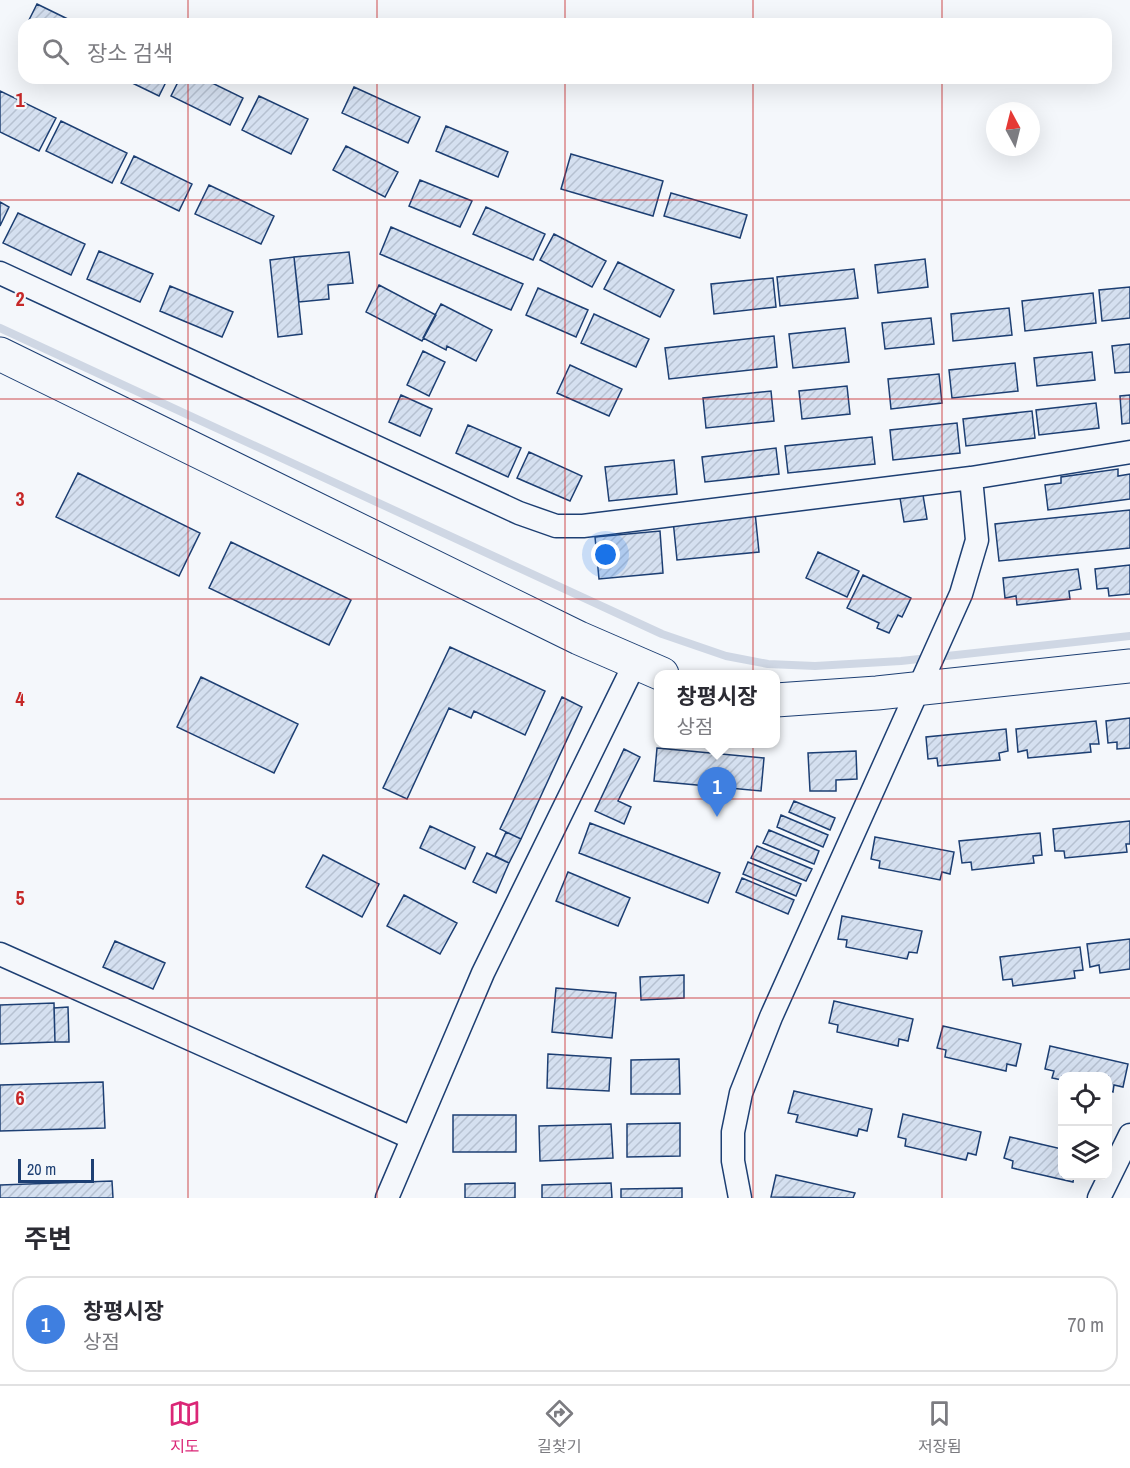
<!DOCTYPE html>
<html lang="ko">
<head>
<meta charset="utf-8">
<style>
  :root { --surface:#fff; --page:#f2f2f3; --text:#2b2b33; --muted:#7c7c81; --line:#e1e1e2; --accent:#db2777 }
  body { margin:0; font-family:"Archivo Narrow","Noto Sans KR",sans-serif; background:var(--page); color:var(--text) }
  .controls { position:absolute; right:18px; bottom:18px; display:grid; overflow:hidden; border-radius:12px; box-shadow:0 6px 24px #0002 }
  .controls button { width:54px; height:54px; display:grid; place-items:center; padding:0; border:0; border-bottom:2px solid var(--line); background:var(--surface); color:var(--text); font:30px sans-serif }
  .compass { position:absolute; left:986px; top:102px; width:54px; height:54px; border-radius:50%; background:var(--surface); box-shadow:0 6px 24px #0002; rotate:353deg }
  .scale { position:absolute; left:18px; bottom:15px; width:76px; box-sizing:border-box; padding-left:6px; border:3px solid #1d3f73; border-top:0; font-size:16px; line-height:21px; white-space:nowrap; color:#1d3f73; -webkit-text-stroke:4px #f4f7fb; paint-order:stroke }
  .you { position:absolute; left:606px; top:555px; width:21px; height:21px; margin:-15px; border:4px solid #fff; border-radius:50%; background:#1a73e8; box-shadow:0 0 0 9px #1a73e833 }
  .badge { display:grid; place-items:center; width:39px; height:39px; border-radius:50%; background:var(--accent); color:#fff; font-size:20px; font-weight:700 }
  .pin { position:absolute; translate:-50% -50px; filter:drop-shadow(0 2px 3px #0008) }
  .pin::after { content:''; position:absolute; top:32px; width:21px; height:18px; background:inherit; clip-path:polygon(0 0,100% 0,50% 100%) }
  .popup { position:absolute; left:654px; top:670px; width:126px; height:78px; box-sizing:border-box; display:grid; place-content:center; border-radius:12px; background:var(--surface); filter:drop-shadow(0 2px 4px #0005); font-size:20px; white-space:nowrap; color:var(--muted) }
  .popup b { font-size:22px; color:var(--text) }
  .popup::after { content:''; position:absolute; left:50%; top:100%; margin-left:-12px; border:12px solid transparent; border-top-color:var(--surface) }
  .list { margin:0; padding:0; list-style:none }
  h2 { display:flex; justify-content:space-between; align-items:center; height:78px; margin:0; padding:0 24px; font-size:26px }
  h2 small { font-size:20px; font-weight:400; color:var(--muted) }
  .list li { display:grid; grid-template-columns:39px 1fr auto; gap:18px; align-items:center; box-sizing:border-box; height:96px; margin:0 12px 12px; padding:0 12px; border:2px solid var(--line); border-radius:18px }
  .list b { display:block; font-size:22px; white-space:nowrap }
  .list p { margin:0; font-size:20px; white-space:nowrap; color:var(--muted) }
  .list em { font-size:20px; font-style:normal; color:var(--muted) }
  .icon { flex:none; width:33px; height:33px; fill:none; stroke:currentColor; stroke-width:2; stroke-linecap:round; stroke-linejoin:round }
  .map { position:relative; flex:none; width:1130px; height:1198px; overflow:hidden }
  .search { position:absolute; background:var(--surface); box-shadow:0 6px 24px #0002; left:18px; right:18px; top:18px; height:66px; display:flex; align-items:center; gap:15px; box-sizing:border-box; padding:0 21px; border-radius:18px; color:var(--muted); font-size:22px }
  .sheet { height:186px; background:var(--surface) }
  nav { display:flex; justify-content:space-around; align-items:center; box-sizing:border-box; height:84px; border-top:2px solid var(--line); background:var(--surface); font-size:16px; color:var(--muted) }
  nav a { display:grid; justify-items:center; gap:3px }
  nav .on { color:var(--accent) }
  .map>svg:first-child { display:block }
</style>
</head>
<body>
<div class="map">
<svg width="1130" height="1198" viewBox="0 0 1130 1198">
  <defs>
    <pattern id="building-hatch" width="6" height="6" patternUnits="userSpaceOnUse" patternTransform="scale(1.5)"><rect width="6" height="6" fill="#d5e0f0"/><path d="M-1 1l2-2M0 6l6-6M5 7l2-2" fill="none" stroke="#b6c1d1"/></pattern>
  </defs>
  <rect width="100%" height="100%" fill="#f4f7fb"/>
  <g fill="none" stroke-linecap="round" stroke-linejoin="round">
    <path stroke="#cfd7e4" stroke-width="8" d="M0,328l662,306 64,22 42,8 47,2 86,-5 229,-25"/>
  </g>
  <path fill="url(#building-hatch)" stroke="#1d3f73" stroke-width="1.5" d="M37,4l41,20h-51z
    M122,78h46l-9,18z
    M180,78h22l41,20 -13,27 -59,-29z
    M354,87l66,30 -12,26 -66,-30z
    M0,91l56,27 -17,33 -39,-19z
    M259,96l49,23 -17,35 -49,-24z
    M61,121l66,32 -15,30 -66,-32z
    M446,126l62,26 -10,25 -62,-26z
    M346,146l52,26 -13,25 -52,-27z
    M571,154l92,27 -10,35 -92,-27z
    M134,156l58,28 -13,27 -58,-28z
    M420,180l52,21 -12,26 -51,-21z
    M209,185l65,31 -13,28 -66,-30z
    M671,193l76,22 -7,23 -76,-22z
    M0,202l9,5 -9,19z
    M486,207l59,27 -12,26 -60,-26z
    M18,213l67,31 -14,31 -68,-32z
    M391,227l132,57 -12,26 -131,-56z
    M554,234l52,27 -14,26 -52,-27z
    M99,251l54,23 -13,28 -53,-23z
    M349,252l4,31 -25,2 1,14 -30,3 -5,-45z
    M294,257l8,77 -24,3 -8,-77z
    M925,259l3,28 -50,6 -3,-28z
    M618,262l56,28 -14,27 -56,-28z
    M854,269l4,29 -78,8 -3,-29z
    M773,278l3,29 -62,7 -3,-30z
    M379,285l57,30 -14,26 -56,-29z
    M170,286l63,26 -11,25 -62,-26z
    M1130,287v31l-28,3 -3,-31z
    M538,288l50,22 -12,27 -50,-22z
    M1093,293l3,30 -71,8 -3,-30z
    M441,304l51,26 -16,31 -29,-15 -1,4 -23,-12z
    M1009,308l3,27 -59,6 -2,-27z
    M594,314l55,25 -13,28 -55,-24z
    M931,318l3,26 -49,5 -3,-26z
    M845,328l4,34 -56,6 -4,-34z
    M774,336l3,31 -108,12 -4,-31z
    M1130,344v28l-15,1 -3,-27z
    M423,351l22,11 -16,34 -22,-11z
    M1092,352l3,28 -58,6 -3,-28z
    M1015,363l3,28 -66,7 -3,-28z
    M570,365l52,24 -13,27 -52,-23z
    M939,374l3,29 -51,6 -3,-30z
    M847,386l3,28 -48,5 -3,-28z
    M771,391l3,30 -68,7 -3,-30z
    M401,395l31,14 -12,27 -31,-14z
    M1130,395v28l-8,1 -2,-28z
    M1096,403l3,25 -60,7 -3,-25z
    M1032,411l3,27 -69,8 -3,-27z
    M957,423l3,30 -67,7 -3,-30z
    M468,425l53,23 -13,29 -52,-24z
    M872,437l3,27 -87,9 -3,-27z
    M776,448l3,26 -74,8 -3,-25z
    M529,452l53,24 -12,25 -53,-23z
    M674,460l3,34 -68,7 -4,-34z
    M1118,469v7l12,-2v25l-82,11 -3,-25 16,-2v-6z
    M78,473l122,60 -21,43 -123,-59z
    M923,495l4,24 -23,3 -4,-24z
    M1130,510v38l-131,13 -4,-37z
    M755,512l4,40 -82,8 -4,-40z
    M660,531l3,42 -64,6 -4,-42z
    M231,542l120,58 -22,45 -120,-57z
    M818,552l41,19 -12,26 -41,-19z
    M1130,565v29l-21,2 -1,-8 -11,1 -2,-20z
    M1078,569l3,20 -12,2 1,8 -53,6 -1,-9 -11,2 -2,-20z
    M863,575l48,23 -9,19 -4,-2 -9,18 -12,-5 2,-5 -32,-15z
    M450,647l95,44 -20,44 -51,-24 -3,7 -22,-10 -42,91 -24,-11z
    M201,677l97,47 -24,49 -97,-46z
    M562,697l20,10 -61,132 -21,-10z
    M1130,718v30l-13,1v-7l-9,1 -2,-22z
    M1096,721l3,23h-9l1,8 -63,6 -1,-8 -9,2 -2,-23z
    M1006,729l2,22 -9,2 1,7 -62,6 -1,-8 -9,1 -2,-22z
    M657,748l107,10 -3,33 -107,-10z
    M624,749l16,8 -22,44 13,6 -7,17 -29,-13z
    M856,751l1,28 -21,1v11h-26l-2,-38z
    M794,801l41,17 -5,12 -41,-18z
    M781,815l47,20 -5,12 -46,-20z
    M1130,821v23h-4l1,8 -62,6 -1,-7h-9l-2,-22z
    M590,823l130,50 -12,30 -129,-50z
    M430,826l45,21 -10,22 -45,-21z
    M769,830l50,21 -5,13 -51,-21z
    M506,832l15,7 -12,24 -14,-7z
    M1040,833l2,22 -9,1 1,7 -62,7 -1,-8 -9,1 -3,-22z
    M875,837l79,15 -4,22 -8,-2 -2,8 -61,-12 1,-7 -9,-2z
    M757,846l55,23 -6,12 -55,-23z
    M487,853l22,10 -13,30 -23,-11z
    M323,855l56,29 -17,33 -56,-30z
    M748,862l53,22 -5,12 -53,-22z
    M568,872l62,26 -12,28 -62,-25z
    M742,878l52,22 -6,14 -52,-22z
    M404,895l53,28 -17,31 -53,-28z
    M842,916l80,15 -5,22 -8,-1 -2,7 -61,-12 1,-7 -9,-1z
    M1130,939v30l-30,4 -1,-8 -9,2 -3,-23z
    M115,941l50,22 -12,26 -50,-22z
    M1080,947l3,23 -9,1 1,7 -62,8 -1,-7 -9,1 -3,-23z
    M684,975v23l-43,2 -1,-23z
    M556,988l60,5 -4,45 -60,-6z
    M834,1001l79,18 -5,22 -9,-2 -1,7 -61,-14 1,-7 -9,-2z
    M54,1003l1,39 -55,2v-39z
    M68,1007l1,35h-14l-1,-34z
    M943,1026l78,18 -5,22 -9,-2 -1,7 -61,-14 1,-7 -9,-2z
    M1050,1046l78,18 -5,23 -9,-2 -1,7 -5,-2v-14h-46v4l-10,-2 2,-7 -9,-2z
    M548,1054l63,4 -2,33 -62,-3z
    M679,1059l1,35h-49v-34z
    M103,1082l2,46 -105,3v-46z
    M794,1091l78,18 -5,22 -8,-2 -2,7 -61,-14 2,-7 -10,-2z
    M903,1114l78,18 -5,23 -8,-2 -2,7 -61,-14 1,-7 -8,-2z
    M453,1115h63v37h-63z
    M680,1123v33l-53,1v-33z
    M611,1124l2,34 -73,3 -1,-35z
    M1010,1137l52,12v27h12l-1,6 -61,-14 1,-7 -9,-3z
    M776,1175l79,18 -2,5 -82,-1z
    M112,1181l1,17h-113v-13z
    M515,1183v15h-50v-14z
    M611,1183l1,15h-70v-13z
    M682,1188v10h-61v-9z"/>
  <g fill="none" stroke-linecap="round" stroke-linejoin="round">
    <defs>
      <path id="street" d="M0,273l519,240 37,13h27l388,-48 159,-26
        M0,954l412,184
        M387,1198l96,-225 152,-310
        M740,1198l-7,-37v-29l8,-39 30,-76 190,-423 16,-54 -6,-62
        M1099,1198l31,-63"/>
      <path id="secondary" d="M0,354l579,284 83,36
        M776,700l101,-7 253,-27"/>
    </defs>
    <use href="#street" stroke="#1d3f73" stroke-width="25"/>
    <use href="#secondary" stroke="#1d3f73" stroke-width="35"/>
    <use href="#street" stroke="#f4f7fb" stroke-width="22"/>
    <use href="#secondary" stroke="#f4f7fb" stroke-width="33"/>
  </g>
  <path fill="none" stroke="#c62828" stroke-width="1.5" stroke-opacity="0.55" d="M188,0v24M377,0v24M565,0v24M753,0v24M942,0v24M188,78v1120M377,78v1120M565,78v1120M753,78v1120M942,78v1120M0,200h1130M0,399h1130M0,599h1130M0,799h1130M0,998h1130"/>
  <g font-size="20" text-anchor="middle" font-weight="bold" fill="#c62828" stroke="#f4f7fb" stroke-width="4.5" stroke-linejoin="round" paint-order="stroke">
    <text x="20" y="107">1</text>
    <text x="20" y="306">2</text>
    <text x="20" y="506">3</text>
    <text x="20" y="706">4</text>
    <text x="20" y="905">5</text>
    <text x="20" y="1105">6</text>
  </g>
</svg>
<div class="controls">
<button><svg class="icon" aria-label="locate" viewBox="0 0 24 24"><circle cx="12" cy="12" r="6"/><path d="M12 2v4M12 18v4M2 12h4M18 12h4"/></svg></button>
<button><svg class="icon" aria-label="layers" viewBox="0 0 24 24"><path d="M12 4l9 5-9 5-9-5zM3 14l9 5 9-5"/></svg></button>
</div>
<svg class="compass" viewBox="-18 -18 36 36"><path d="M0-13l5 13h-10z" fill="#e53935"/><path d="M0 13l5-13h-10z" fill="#7c7c81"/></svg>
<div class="scale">20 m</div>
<div class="you"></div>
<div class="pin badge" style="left:717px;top:817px;background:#3f7fe0">1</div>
<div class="popup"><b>창평시장</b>상점</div>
<div class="search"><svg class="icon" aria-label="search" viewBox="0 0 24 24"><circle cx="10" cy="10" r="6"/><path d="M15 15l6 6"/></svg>장소 검색</div>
</div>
<section class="sheet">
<h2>주변<small></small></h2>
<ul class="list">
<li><span class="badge" style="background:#3f7fe0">1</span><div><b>창평시장</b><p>상점</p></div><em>70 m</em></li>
</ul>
</section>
<nav>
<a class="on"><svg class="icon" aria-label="map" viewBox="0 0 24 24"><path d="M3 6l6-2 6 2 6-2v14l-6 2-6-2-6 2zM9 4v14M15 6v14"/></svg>지도</a>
<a><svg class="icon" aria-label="directions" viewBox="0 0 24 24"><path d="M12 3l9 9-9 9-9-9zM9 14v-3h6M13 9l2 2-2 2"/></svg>길찾기</a>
<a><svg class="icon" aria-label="saved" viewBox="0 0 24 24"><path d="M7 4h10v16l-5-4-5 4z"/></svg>저장됨</a>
</nav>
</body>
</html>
